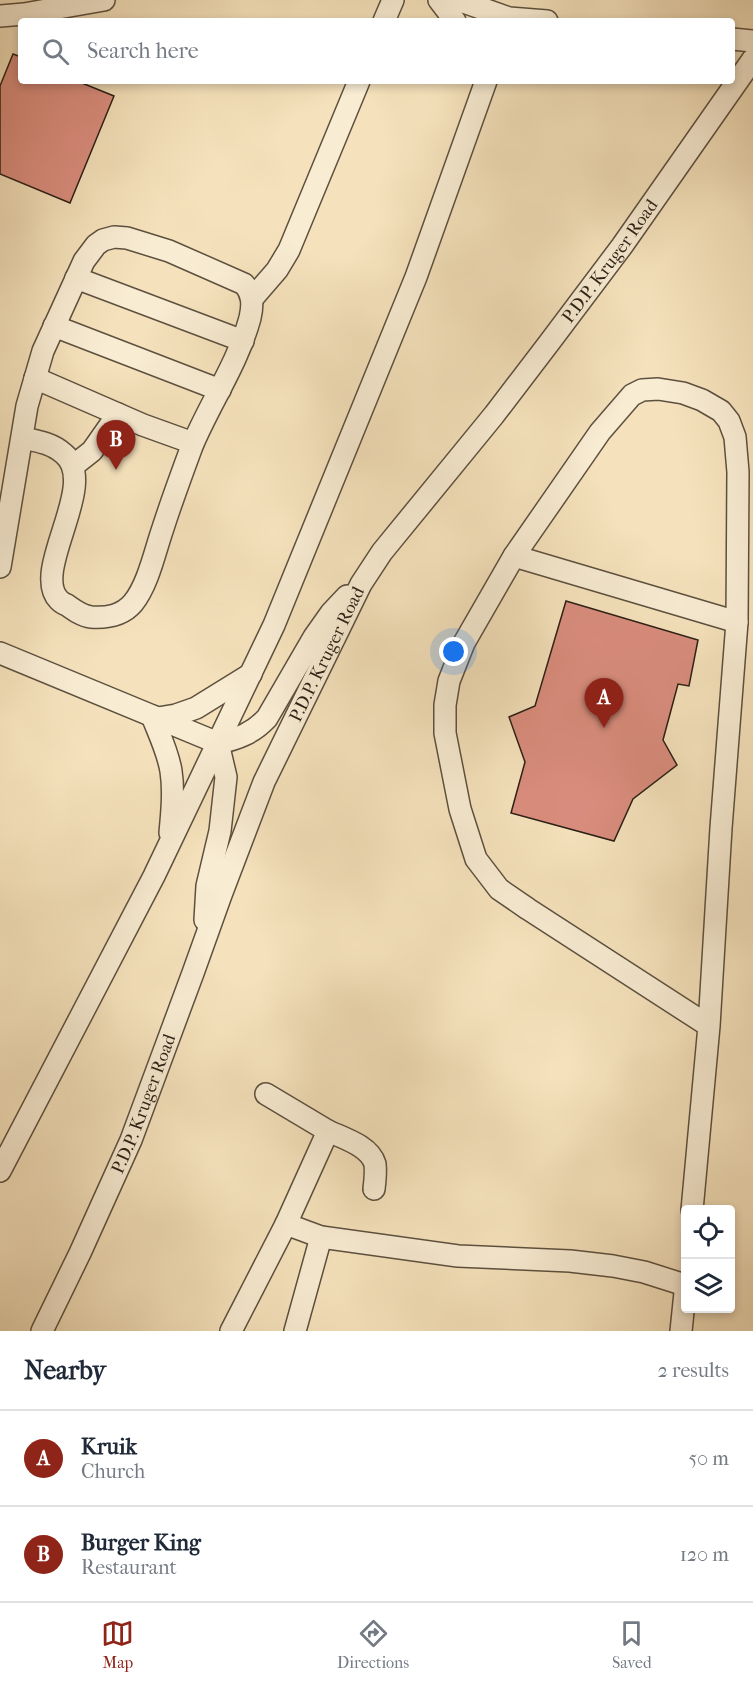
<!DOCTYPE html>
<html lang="en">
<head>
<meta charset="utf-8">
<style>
  :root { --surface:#fff; --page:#f6f6f7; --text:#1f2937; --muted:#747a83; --line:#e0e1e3; --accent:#8f2418 }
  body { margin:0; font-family:"IM FELL French Canon",serif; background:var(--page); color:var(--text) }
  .controls { position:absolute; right:18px; bottom:18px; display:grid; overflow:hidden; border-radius:6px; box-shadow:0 3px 9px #0003 }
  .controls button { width:54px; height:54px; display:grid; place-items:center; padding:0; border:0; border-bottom:2px solid var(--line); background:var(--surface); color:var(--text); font:30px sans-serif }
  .you { position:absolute; left:454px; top:652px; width:21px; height:21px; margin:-15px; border:4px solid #fff; border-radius:50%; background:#1a73e8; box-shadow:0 0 0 9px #1a73e833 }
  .badge { display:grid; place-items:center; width:39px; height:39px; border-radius:50%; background:var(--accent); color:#fff; font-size:20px; font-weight:700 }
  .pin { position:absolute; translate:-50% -50px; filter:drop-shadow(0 2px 3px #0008) }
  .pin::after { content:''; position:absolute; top:32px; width:21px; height:18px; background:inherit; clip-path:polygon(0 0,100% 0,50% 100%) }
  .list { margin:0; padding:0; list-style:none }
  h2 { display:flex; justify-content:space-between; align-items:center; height:78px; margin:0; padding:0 24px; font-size:26px }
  h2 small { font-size:20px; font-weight:400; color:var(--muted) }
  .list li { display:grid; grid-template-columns:39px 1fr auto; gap:18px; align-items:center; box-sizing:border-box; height:96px; padding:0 24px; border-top:2px solid var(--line) }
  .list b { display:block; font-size:22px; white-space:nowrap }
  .list p { margin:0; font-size:20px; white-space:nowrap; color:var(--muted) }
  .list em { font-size:20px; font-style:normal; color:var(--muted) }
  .icon { flex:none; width:33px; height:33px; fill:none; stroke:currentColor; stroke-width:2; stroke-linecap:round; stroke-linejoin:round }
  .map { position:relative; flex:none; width:753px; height:1331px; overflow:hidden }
  .search { position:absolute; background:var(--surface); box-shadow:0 3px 9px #0003; left:18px; right:18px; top:18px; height:66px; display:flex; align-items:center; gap:15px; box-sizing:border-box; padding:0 21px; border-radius:6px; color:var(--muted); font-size:22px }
  .sheet { height:270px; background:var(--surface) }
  nav { display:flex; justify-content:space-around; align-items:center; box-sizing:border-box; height:84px; border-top:2px solid var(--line); background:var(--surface); font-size:16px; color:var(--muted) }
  nav a { display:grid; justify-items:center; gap:3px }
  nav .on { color:var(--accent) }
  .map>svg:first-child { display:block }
</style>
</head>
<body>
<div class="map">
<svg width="753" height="1331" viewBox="0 0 753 1331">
  <rect width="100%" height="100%" fill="#f5e2bc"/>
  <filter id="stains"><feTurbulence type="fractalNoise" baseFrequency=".00333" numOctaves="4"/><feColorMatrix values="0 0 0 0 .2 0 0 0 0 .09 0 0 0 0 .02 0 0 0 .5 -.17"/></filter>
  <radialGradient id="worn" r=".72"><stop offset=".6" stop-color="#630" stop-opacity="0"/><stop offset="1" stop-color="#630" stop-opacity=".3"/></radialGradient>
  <path fill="#da8d7e" stroke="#2a1f15" stroke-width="1.5" d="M13,54l8,3v24h56l37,15 -44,107 -70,-29v-88z
    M566,601l132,39 -9,46 -11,-2 -15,56 14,25 -44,34 -19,42 -103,-28 14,-51 -16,-45 26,-11z"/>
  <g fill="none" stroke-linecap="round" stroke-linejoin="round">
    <defs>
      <g id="minor">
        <path d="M439,0l16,21"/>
        <path d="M458,0l51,18 38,3"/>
        <path d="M0,16l24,-2 80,-14"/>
        <path d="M384,21l9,-21"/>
        <path d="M732,39l21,2"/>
        <path d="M76,278l167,63"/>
        <path d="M252,299l25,-29 12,-20 70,-169"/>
        <path d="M54,326l166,64"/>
        <path d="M35,378l108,47 50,18"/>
        <path d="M73,466l19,-15 26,-37"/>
        <path d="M514,556l223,66"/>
        <path d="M0,567l27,-161 16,-55 41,-90 12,-16 7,-5 11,-3 13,1 42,13 75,33c9,10 9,21 6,34 -12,45 -40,85 -58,128 -10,27 -20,54 -29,82 -8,23 -15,57 -30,75 -11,13 -26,15 -42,14 -9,-1 -17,-7 -24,-12 -3,-1 -6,-3 -8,-5 -29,-29 41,-116 5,-146 -12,-11 -27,-13 -42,-16"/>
        <path d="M0,653l218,90c20,-4 35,-10 49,-25l47,-81 17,-24 16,-17"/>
        <path d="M152,716c7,18 16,36 19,55 3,20 1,41 -1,62"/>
        <path d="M158,718l18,-3 20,-7 55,-34"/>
        <path d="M205,920l2,-34 13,-55 6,-54 -8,-34"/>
        <path d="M266,1094l62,37 -42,93 35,13 137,19 112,5 43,5 31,6 41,13"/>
        <path d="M328,1131c15,7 42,15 47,33 1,8 0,17 -1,25"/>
        <path d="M0,1171l154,-295 120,-251 142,-348 70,-196"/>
        <path d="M692,1210l17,-184 12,-198 16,-206 1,-150 -3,-35 -6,-16 -8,-10 -19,-11 -19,-7 -25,-4 -16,1 -10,5 -32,37 -86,124 -50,87 -15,38 -4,24v28l15,76 16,50 23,30 29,20 181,117"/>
        <path id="s1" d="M42,1331l38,-78 51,-113 62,-167 28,-78 43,-113 97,-198 21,-32 112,-137 55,-72 73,-97 131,-187"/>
        <path d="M231,1331l55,-107"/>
        <path d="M295,1331l26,-94"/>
        <path d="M681,1331l5,-48"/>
      </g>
    </defs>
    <use href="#minor" stroke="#5d503f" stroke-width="24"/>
    <use href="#minor" stroke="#f8ecd3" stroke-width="21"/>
  </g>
  <g text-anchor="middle" stroke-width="5" stroke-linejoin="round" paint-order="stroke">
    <g font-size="18" fill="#2a1f15" stroke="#f8ecd3">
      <text dy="6" stroke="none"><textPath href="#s1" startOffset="1221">P.D.P. Kruger Road</textPath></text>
      <text dy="6" stroke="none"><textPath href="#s1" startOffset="735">P.D.P. Kruger Road</textPath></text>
      <text dy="6" stroke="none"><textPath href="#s1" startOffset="249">P.D.P. Kruger Road</textPath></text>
    </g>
  </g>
  <rect width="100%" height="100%" filter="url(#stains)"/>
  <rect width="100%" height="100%" fill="url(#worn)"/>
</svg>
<div class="controls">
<button><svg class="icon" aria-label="locate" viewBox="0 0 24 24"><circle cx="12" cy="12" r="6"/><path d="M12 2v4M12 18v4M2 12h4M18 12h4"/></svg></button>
<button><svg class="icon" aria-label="layers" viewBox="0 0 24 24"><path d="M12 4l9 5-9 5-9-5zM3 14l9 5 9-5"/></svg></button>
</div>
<div class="you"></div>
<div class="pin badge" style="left:604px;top:728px">A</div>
<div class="pin badge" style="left:116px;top:470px">B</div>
<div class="search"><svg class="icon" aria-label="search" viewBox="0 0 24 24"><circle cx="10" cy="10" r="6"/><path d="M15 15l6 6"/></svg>Search here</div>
</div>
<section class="sheet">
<h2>Nearby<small>2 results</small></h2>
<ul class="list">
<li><span class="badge">A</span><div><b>Kruik</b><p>Church</p></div><em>50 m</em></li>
<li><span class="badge">B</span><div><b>Burger King</b><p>Restaurant</p></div><em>120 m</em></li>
</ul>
</section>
<nav>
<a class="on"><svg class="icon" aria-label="map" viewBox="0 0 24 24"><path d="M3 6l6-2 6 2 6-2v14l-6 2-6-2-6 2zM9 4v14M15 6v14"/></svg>Map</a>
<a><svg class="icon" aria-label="directions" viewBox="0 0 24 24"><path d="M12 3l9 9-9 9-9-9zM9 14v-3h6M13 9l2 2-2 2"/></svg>Directions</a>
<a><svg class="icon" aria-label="saved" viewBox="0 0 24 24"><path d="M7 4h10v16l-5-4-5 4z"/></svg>Saved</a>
</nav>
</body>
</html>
